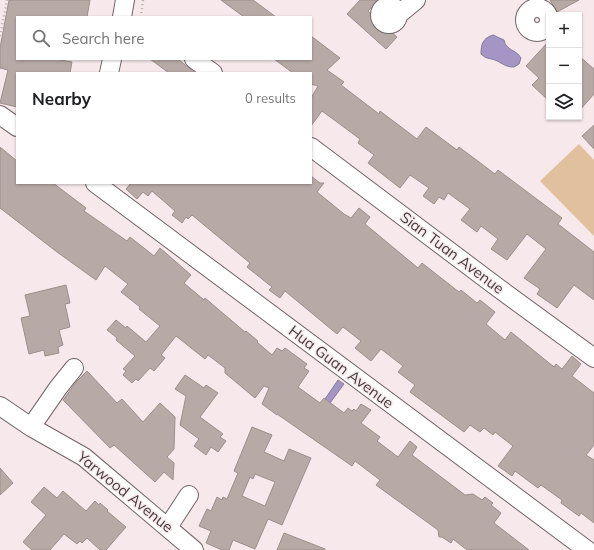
<!DOCTYPE html>
<html lang="en">
<head>
<meta charset="utf-8">
<style>
  :root { --surface:#fff; --page:#f6f6f6; --text:#202124; --muted:#757577; --line:#e0e0e0 }
  body { margin:0; font-family:Mulish,sans-serif; background:var(--page); color:var(--text) }
  .controls { position:absolute; right:12px; top:12px; display:grid; overflow:hidden; border-radius:0px; box-shadow:0 1px 3px #0004 }
  .controls button { width:36px; height:36px; display:grid; place-items:center; padding:0; border:0; border-bottom:1px solid var(--line); background:var(--surface); color:var(--text); font:20px sans-serif }
  .list { margin:0; padding:0; list-style:none }
  h2 { display:flex; justify-content:space-between; align-items:center; height:52px; margin:0; padding:0 16px; font-size:17px }
  h2 small { font-size:13px; font-weight:400; color:var(--muted) }
  .icon { flex:none; width:22px; height:22px; fill:none; stroke:currentColor; stroke-width:2; stroke-linecap:round; stroke-linejoin:round }
  .map { position:relative; flex:none; width:594px; height:550px; overflow:hidden }
  .search { position:absolute; background:var(--surface); box-shadow:0 1px 3px #0004; left:16px; top:16px; width:296px; height:44px; display:flex; align-items:center; gap:10px; box-sizing:border-box; padding:0 14px; border-radius:0px; color:var(--muted); font-size:15px }
  .panel { position:absolute; background:var(--surface); box-shadow:0 1px 3px #0004; left:16px; top:72px; width:296px; height:112px; border-radius:0px }
  .map>svg:first-child { display:block }
</style>
</head>
<body>
<div class="map">
<svg width="594" height="550" viewBox="0 0 594 550">
  <rect width="100%" height="100%" fill="#f7e8eb"/>
  <path fill="#e1c09d" d="M579,144l15,16v76l-54,-55z"/>
  <path fill="#a495c4" stroke="#867a9b" d="M493,35l11,5c2,11 12,9 17,18l-2,6 -5,3c-9,0 -12,-4 -19,-7 -6,-2 -9,-1 -14,-6 0,-10 2,-16 12,-19z
    M338,380l6,4 -14,19 -5,-4z"/>
  <path fill="#b7a9a5" stroke="#9c8f8b" fill-rule="evenodd" d="M9,0h81l-3,17h-70v42h38l17,3 -2,11h-53v34l-17,-4 8,-33 -8,-2v-20z
    M221,0h32l23,17h-32z
    M360,0h18l-10,11 29,26 -11,12 -39,-35z
    M550,0h29l-22,12z
    M311,36l29,22 -13,12 17,12 -3,3 38,29 1,-3 37,28 9,-12 31,23 2,-3 36,27 3,-4 64,48 -4,6 36,28v48l-20,-15 -17,23 -20,-14 3,-5 -16,-11 22,-29 -19,-15 -20,26 -16,-11 7,-10 -17,-13 -4,6 -16,-12 9,-11 -22,-16 -4,7 -5,-3 -5,7 -11,-8 6,-8 -19,-13 -10,13 -32,-25 6,-8 -16,-12 2,-4 -38,-28 -11,15v-28l7,-12 -7,-2v-11h-18l-19,-14h37z
    M549,41v60l-17,-16 7,-7 -13,-12z
    M579,56l15,13v25l-15,17z
    M150,59h28l17,14h-26z
    M594,125v24l-12,-13z
    M0,147l17,14v22h36l33,25 -2,3 43,30 3,-4 24,19 6,-8 31,27 -7,8 20,17 1,-2 40,34 1,-1 12,10 -1,1 15,13 5,-7 5,3 3,-3 22,16 -3,4 5,3 -11,16 22,16 4,-5 20,15 4,-5 4,3 2,-2 2,2 5,-7 10,6 -10,13 19,14 -3,4 21,16 12,-16 7,6 -5,8 53,40 8,-1 9,6 3,-3 8,6 -2,2 10,8 -7,10 35,27h-62l-14,-11 -2,4 -9,-6h-3l-1,-7 -62,-45 4,-5 -25,-19 -3,5 -75,-52v1l-15,-11 7,-16 -5,-2 -9,12 -30,-25v-5l-17,-13 -3,4 -29,-23 -15,19 4,3 -11,13 -4,-3 -12,13 -2,-2 -4,4 -9,-8 3,-4 -3,-2 12,-13 -19,-16 1,-2 -10,-8 9,-10 10,8 1,-2 19,16 14,-16 -21,-17 1,-2 -19,-15 7,-8 -23,-18 -9,14 -39,-28 -57,-44z
    M311,176l9,7h4l-7,9 27,22 7,4 8,-10 11,9 -5,7 53,44 4,-5 37,29 2,-2 16,13 3,-3 15,12 -9,12 19,16 6,-8 43,35 2,-3 6,5 10,-13 9,8 -9,12 22,17v52l-8,10 8,5v63l-13,-10 -2,3 -18,-13 1,-3 -21,-15 -3,3 -23,-17 -3,5 -14,-10 15,-20 -18,-14 -2,3 -9,-7 -4,4 -10,-7 -6,7 -54,-40 5,-7 -17,-13 5,-6 -22,-17 -10,12 -16,-13 6,-7 -18,-14 -6,7 -52,-43 -5,7 -11,-8 3,-3 -25,-20 3,-4 -58,-48 -4,4 -2,-2 -4,6 -10,-8 3,-4 -23,-20 -4,5 -5,-4 -6,7 -11,-10 5,-6h180z
    M66,285l4,18 -5,1 5,23 -11,3 4,15 -5,2 1,6 -14,3 -1,-6 -15,4 -8,-36 9,-2 -5,-21z
    M87,371l30,32 5,-4 21,23 17,-19 15,14 -1,32 -7,8 7,6 -1,17 -9,-8 -9,10 -41,-37 -4,3 -47,-48 14,-19z
    M185,375l19,13 2,-3 12,8 -18,24 23,17 -3,3 6,4 -8,11 -7,-5 -5,8 -12,-9 5,-7 -19,-14 6,-29 -11,-7z
    M252,427l20,8 -8,17 20,9 5,-12 22,9 -29,67 -14,-6 -13,30 -22,-9 -4,10h-7l-16,-7 5,-12 -12,-5 8,-17 4,2 6,-14 5,3 1,-3 4,2 11,-26 -4,-2zM255,474l20,8 -10,24 -23,-10 8,-19 3,2z
    M0,468l13,15 -13,12z
    M44,487l13,11 6,-7 23,20 9,-10 4,4 1,-2 8,7 -1,1 19,16 -20,23h-6l-13,-12 -5,5 -2,-2 -3,3 -13,-10 -14,16h-18l-9,-8 23,-27 -15,-13z
    M284,533l41,16v1h-48z"/>
  <g fill="none" stroke-linecap="round" stroke-linejoin="round">
    <defs>
      <path id="minor" d="M380 15a9 9 0 1 1 18 0a9 9 0 1 1-18 0Z
        M525 20a12 12 0 1 1 24 0a12 12 0 1 1-24 0Z
        M399,14l17,-14
        M122,17l3,-17
        M194,59l19,14
        M109,73l3,-14
        M0,115l17,12
        M311,147l186,140 97,71
        M95,183l492,367
        M0,406l31,21 53,30 110,93
        M31,427l27,-39 16,-20
        M168,527l21,-32"/>
    </defs>
    <use href="#minor" stroke="#726568" stroke-width="20"/>
    <path stroke="#b8acae" stroke-width="2.5" stroke-dasharray="1 3" stroke-linecap="butt" d="M141,17l2,-17
      M0,36l7,-36"/>
    <use href="#minor" stroke="#fff" stroke-width="18"/>
  </g>
  <g text-anchor="middle" stroke-width="3" stroke-linejoin="round" paint-order="stroke">
    <g font-size="15" fill="#413b3c" stroke="#f7e8eb">
      <text transform="translate(452 253) rotate(37)" y="5">Sian Tuan Avenue</text>
      <text transform="translate(341 367) rotate(37)" y="5">Hua Guan Avenue</text>
      <text transform="translate(125 492) rotate(39)" y="5">Yarwood Avenue</text>
    </g>
  </g>
</svg>
<div class="controls">
<button>+</button>
<button>−</button>
<button><svg class="icon" aria-label="layers" viewBox="0 0 24 24"><path d="M12 4l9 5-9 5-9-5zM3 14l9 5 9-5"/></svg></button>
</div>
<div class="search"><svg class="icon" aria-label="search" viewBox="0 0 24 24"><circle cx="10" cy="10" r="6"/><path d="M15 15l6 6"/></svg>Search here</div>
<section class="panel">
<h2>Nearby<small>0 results</small></h2>
<ul class="list">
</ul>
</section>
</div>
</body>
</html>
